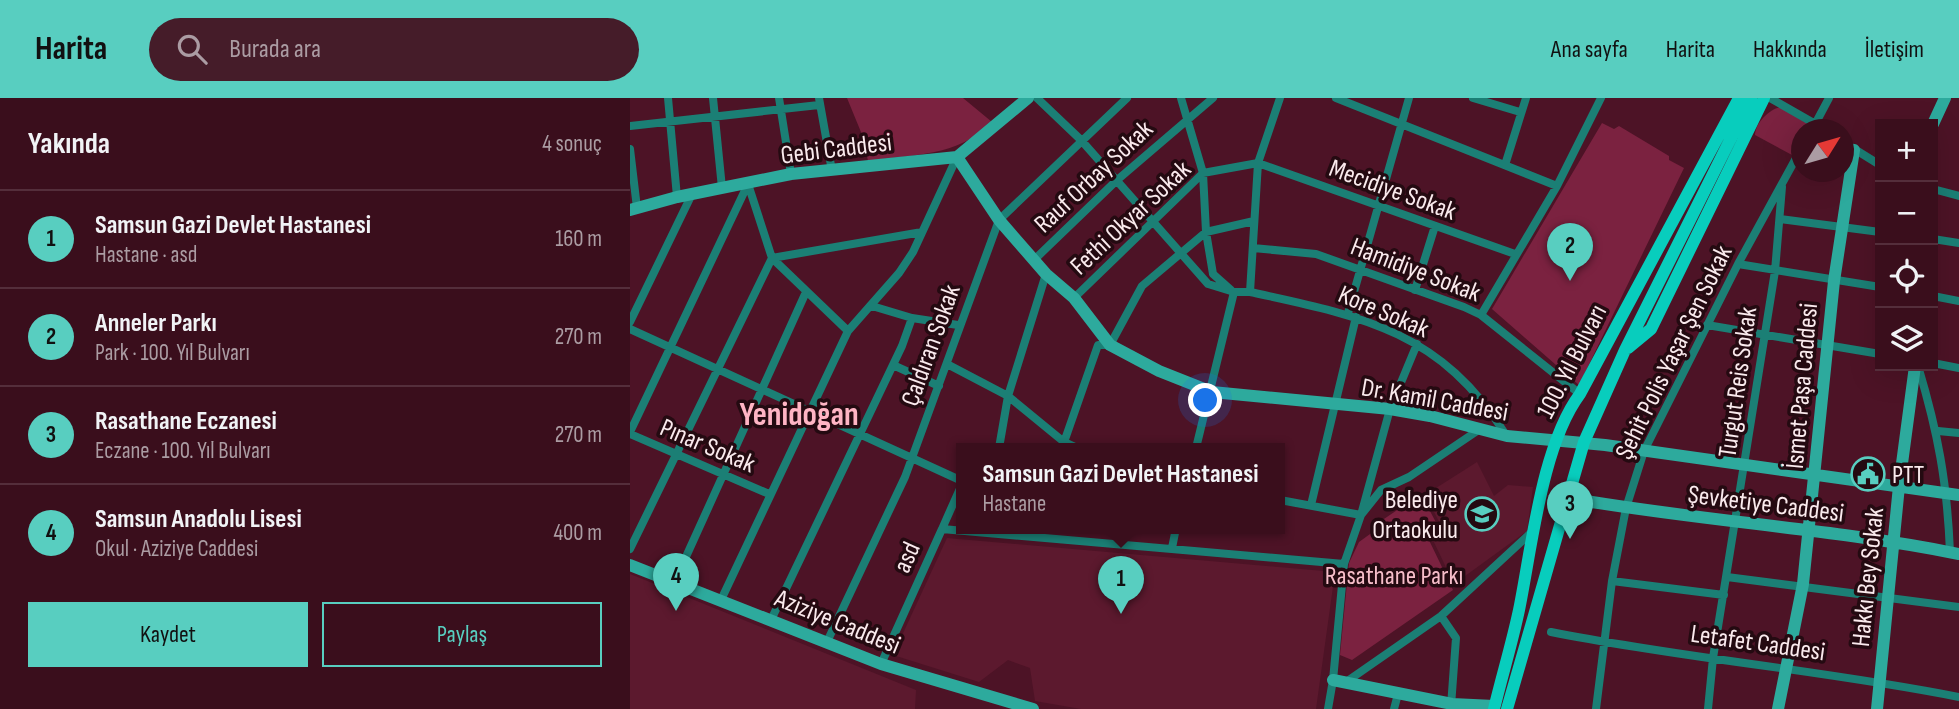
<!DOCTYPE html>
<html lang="tr">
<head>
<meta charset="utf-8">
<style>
  :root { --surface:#3a0e1c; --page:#451c29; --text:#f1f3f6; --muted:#ab9ca3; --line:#542e3b; --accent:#58cec0 }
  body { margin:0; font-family:"Sofia Sans Condensed",sans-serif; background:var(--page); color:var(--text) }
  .controls { position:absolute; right:21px; top:21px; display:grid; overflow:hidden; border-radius:0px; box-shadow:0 7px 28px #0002 }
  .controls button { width:63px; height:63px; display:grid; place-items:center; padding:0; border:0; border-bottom:2px solid var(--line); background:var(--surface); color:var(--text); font:35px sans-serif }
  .compass { position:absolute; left:1161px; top:21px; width:63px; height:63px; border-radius:50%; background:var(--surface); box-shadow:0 7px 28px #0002; rotate:53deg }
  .you { position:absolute; left:576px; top:303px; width:24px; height:24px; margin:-18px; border:5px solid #fff; border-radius:50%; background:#1a73e8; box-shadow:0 0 0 10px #1a73e833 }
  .badge { display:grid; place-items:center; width:46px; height:46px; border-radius:50%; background:var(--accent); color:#111; font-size:23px; font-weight:700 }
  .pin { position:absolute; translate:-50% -58px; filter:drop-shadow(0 2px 4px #0008) }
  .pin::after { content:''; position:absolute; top:37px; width:24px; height:21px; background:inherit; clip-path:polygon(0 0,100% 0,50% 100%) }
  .popup { position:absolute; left:326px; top:345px; width:329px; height:91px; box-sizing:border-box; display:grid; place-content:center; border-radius:0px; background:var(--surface); filter:drop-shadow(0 2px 5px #0005); font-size:23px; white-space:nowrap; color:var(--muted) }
  .popup b { font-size:26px; color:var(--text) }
  .popup::after { content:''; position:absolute; left:50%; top:100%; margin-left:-14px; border:14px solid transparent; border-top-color:var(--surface) }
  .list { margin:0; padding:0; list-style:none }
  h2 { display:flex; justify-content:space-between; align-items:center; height:91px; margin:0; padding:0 28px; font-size:30px }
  h2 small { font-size:23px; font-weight:400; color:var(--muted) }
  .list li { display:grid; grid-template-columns:46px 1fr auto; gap:21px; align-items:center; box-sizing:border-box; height:98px; padding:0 28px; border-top:2px solid var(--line) }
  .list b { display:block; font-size:26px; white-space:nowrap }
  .list p { margin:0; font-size:23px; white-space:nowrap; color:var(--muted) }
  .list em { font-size:23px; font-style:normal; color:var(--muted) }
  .actions { display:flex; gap:14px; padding:21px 28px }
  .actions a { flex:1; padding:16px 0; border:2px solid var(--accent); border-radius:0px; text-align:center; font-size:24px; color:var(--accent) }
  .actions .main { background:var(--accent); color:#111 }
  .icon { flex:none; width:38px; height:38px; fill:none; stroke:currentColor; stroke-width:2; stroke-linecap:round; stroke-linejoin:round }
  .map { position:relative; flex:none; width:1329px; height:611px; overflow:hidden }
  header { display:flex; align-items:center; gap:42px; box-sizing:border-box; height:98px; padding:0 35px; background:var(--accent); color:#111 }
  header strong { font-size:33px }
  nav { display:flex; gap:38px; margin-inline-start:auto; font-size:24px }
  .search { width:490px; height:63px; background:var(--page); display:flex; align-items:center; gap:18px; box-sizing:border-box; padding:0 24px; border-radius:38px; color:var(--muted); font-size:26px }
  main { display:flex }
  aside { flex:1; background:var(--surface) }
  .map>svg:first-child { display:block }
</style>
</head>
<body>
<header>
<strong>Harita</strong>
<div class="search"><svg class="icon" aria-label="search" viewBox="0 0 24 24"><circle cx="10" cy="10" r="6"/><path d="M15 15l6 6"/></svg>Burada ara</div>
<nav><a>Ana sayfa</a><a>Harita</a><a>Hakkında</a><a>İletişim</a></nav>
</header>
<main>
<aside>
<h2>Yakında<small>4 sonuç</small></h2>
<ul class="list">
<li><span class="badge">1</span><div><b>Samsun Gazi Devlet Hastanesi</b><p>Hastane · asd</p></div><em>160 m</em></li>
<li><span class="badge">2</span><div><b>Anneler Parkı</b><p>Park · 100. Yıl Bulvarı</p></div><em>270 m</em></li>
<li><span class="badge">3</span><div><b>Rasathane Eczanesi</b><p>Eczane · 100. Yıl Bulvarı</p></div><em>270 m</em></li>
<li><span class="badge">4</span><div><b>Samsun Anadolu Lisesi</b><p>Okul · Aziziye Caddesi</p></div><em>400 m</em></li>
</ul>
<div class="actions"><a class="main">Kaydet</a><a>Paylaş</a></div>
</aside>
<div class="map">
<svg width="1329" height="611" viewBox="0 0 1329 611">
  <rect width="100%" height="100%" fill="#4d1326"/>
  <path fill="#5c192e" d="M847,364l17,34 14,-11 25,2 -6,44 -73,53 -22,-46 12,-7 -19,-36z
    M317,440l388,34 -19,137h-235l-46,-8 -5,-33 -22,-8 -29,22 -86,-27z
    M0,476l286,116 -1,19h-285z"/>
  <path fill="#7b2240" d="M217,0h116l29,24c-35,35 -77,32 -124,39l-5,-24z
    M1150,9l30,18 -3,4 -6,1v8l-9,17 -37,-20c1,-13 14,-25 25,-28z
    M972,25l12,6 5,-3 50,30v4l15,8 -105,217 -87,-76z
    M791,396l19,36 -12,8 25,52 -101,70 -12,-5 9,-92 10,-21 18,-13 1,-6z"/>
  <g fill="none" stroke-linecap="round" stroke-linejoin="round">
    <path stroke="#1b7f75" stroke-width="8" d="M38,0l9,99
      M83,0l9,90
      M149,0l12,76
      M189,0l13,73
      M407,0l44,42 127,144 26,8
      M551,0l22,75 3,59 7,42 18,16
      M706,0l221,88
      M843,0l47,14
      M1140,0l56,32
      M0,28l189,-21
      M1182,32l17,-32
      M1213,44l37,23
      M0,51l7,59
      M875,67l21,-67
      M118,86l24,74 76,73
      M1303,91l26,7
      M1150,121l100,13
      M1303,141l26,4
      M623,150l63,6 148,53 17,8 99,79
      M405,161l81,-78 97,-83
      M1108,166l142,23
      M785,192l20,-64
      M620,194c112,24 191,39 256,143
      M1303,198l26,5
      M444,200l129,-125 55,-10 257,91
      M242,208l40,12
      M718,215l61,-215
      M851,217l76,-129 44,-88
      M0,224l62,-128
      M1077,227l173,29
      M0,231l332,152
      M1303,265l26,5
      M317,266l61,32 56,46 13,6
      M263,267l46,21
      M1288,268c20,67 29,115 32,186
      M1308,333l21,2
      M0,334l118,-248
      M0,336l139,60
      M369,350l9,-52 38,-122
      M432,350l36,-103h12l32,-59 64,-54 48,-11
      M566,350l38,-156h16l8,-129 22,-65
      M650,402l81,15 20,-25 28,-13 71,-48
      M681,407l45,-188
      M312,431l20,-45
      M542,450l4,-20
      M0,451l142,-291 150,-26
      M1097,479l232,30
      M45,483l131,-289
      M982,483l112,14
      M91,502l127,-269 51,-58 14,-21 44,-95
      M811,518l15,22 -5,68
      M141,522l131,-274 10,-28 46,7
      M921,534c135,27 273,38 408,65
      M196,546l79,-167 94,-257 128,-122
      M251,566l61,-135 402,35
      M716,584l95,-66 93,-86
      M698,611l5,-29 11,-116 17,-49 29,-106 27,-65
      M764,611l4,-15
      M966,611l16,-128 14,-73 18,-57 94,-187 63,-115
      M1078,611l5,-51 62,-387 7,-84"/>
    <path stroke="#2daa9d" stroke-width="12" d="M1303,26l12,-26
      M327,59l42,63 47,54 28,24 36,47 49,26 53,21 178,17 40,7 77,20 98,9 354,50
      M0,112l47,-13 114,-23 166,-17 71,-59
      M938,400c130,23 262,30 391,56
      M0,467l251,99 152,45
      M703,582l119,24 42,2
      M1148,611l25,-125 31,-303 20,-131
      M1247,611l22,-223 16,-120"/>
    <path stroke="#08cdbd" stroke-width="12" d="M998,250l23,-19 113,-231
      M864,611c8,-33 18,-66 25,-99 13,-64 23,-165 61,-216l159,-296
      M877,611l77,-267 41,-92 126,-252"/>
  </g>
  <defs>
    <symbol id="civic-ring" viewBox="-11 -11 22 22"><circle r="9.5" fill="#240a11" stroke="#58cec0" stroke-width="1.5"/><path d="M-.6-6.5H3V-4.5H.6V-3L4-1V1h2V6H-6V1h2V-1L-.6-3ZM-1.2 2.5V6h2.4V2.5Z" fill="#58cec0"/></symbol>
    <symbol id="school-ring" viewBox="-11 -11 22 22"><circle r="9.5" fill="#240a11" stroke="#58cec0" stroke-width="1.5"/><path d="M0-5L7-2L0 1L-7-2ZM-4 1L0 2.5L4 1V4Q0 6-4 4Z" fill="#58cec0"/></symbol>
  </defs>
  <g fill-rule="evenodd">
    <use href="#civic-ring" x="1219" y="357" width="38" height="38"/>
    <use href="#school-ring" x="833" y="397" width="38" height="38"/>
  </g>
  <g text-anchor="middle" stroke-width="7" stroke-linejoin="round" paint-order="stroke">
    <g font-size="26" fill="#faeaed" stroke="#240a11">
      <text transform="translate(206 50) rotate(-7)" y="9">Gebi Caddesi</text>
      <text transform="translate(463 78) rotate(-43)" y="9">Rauf Orbay Sokak</text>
      <text transform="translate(763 91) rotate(20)" y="9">Mecidiye Sokak</text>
      <text transform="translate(500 119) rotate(-43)" y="9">Fethi Okyar Sokak</text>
      <text transform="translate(786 171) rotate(21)" y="9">Hamidiye Sokak</text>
      <text transform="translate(754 213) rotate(23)" y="9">Kore Sokak</text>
      <text transform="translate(300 247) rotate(-70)" y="9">Çaldıran Sokak</text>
      <text transform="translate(1043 254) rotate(-64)" y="9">Şehit Polis Yaşar Şen Sokak</text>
      <text transform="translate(941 263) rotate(-63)" y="9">100. Yıl Bulvarı</text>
      <text transform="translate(1107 284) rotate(-82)" y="9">Turgut Reis Sokak</text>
      <text transform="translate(1171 288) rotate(-85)" y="9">İsmet Paşa Caddesi</text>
      <text transform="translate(805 301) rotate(10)" y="9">Dr. Kamil Caddesi</text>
      <text transform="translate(78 347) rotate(23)" y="9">Pınar Sokak</text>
      <text transform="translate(1136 405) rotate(7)" y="9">Şevketiye Caddesi</text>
      <text transform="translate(276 459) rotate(-66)" y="9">asd</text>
      <text transform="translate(1237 479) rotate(-84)" y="9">Hakkı Bey Sokak</text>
      <text transform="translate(208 523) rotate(22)" y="9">Aziziye Caddesi</text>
      <text transform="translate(1128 544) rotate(8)" y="9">Letafet Caddesi</text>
    </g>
    <g font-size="26" fill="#faeaed" stroke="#240a11" text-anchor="start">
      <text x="1262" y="385">PTT</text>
      <text x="828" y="410" text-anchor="end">Belediye<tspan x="828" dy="30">Ortaokulu</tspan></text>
    </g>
    <g font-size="26" fill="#f6bdc9" stroke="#240a11">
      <text x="764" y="486">Rasathane Parkı</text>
    </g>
    <g font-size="33" font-weight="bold" fill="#ffb4c4" stroke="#240a11">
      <text x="169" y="327">Yenidoğan</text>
    </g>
  </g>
</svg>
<div class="controls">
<button>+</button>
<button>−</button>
<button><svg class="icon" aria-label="locate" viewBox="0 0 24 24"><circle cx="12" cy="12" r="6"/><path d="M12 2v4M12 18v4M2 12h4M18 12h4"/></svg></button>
<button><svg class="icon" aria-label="layers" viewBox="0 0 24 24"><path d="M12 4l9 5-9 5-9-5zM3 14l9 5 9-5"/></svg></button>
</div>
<svg class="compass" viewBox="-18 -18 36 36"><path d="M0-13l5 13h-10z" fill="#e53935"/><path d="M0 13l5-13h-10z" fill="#ab9ca3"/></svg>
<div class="you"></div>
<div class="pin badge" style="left:491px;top:516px">1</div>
<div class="popup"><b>Samsun Gazi Devlet Hastanesi</b>Hastane</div>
<div class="pin badge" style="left:940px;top:183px">2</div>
<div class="pin badge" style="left:940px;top:441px">3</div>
<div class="pin badge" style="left:46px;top:513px">4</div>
</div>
</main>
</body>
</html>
